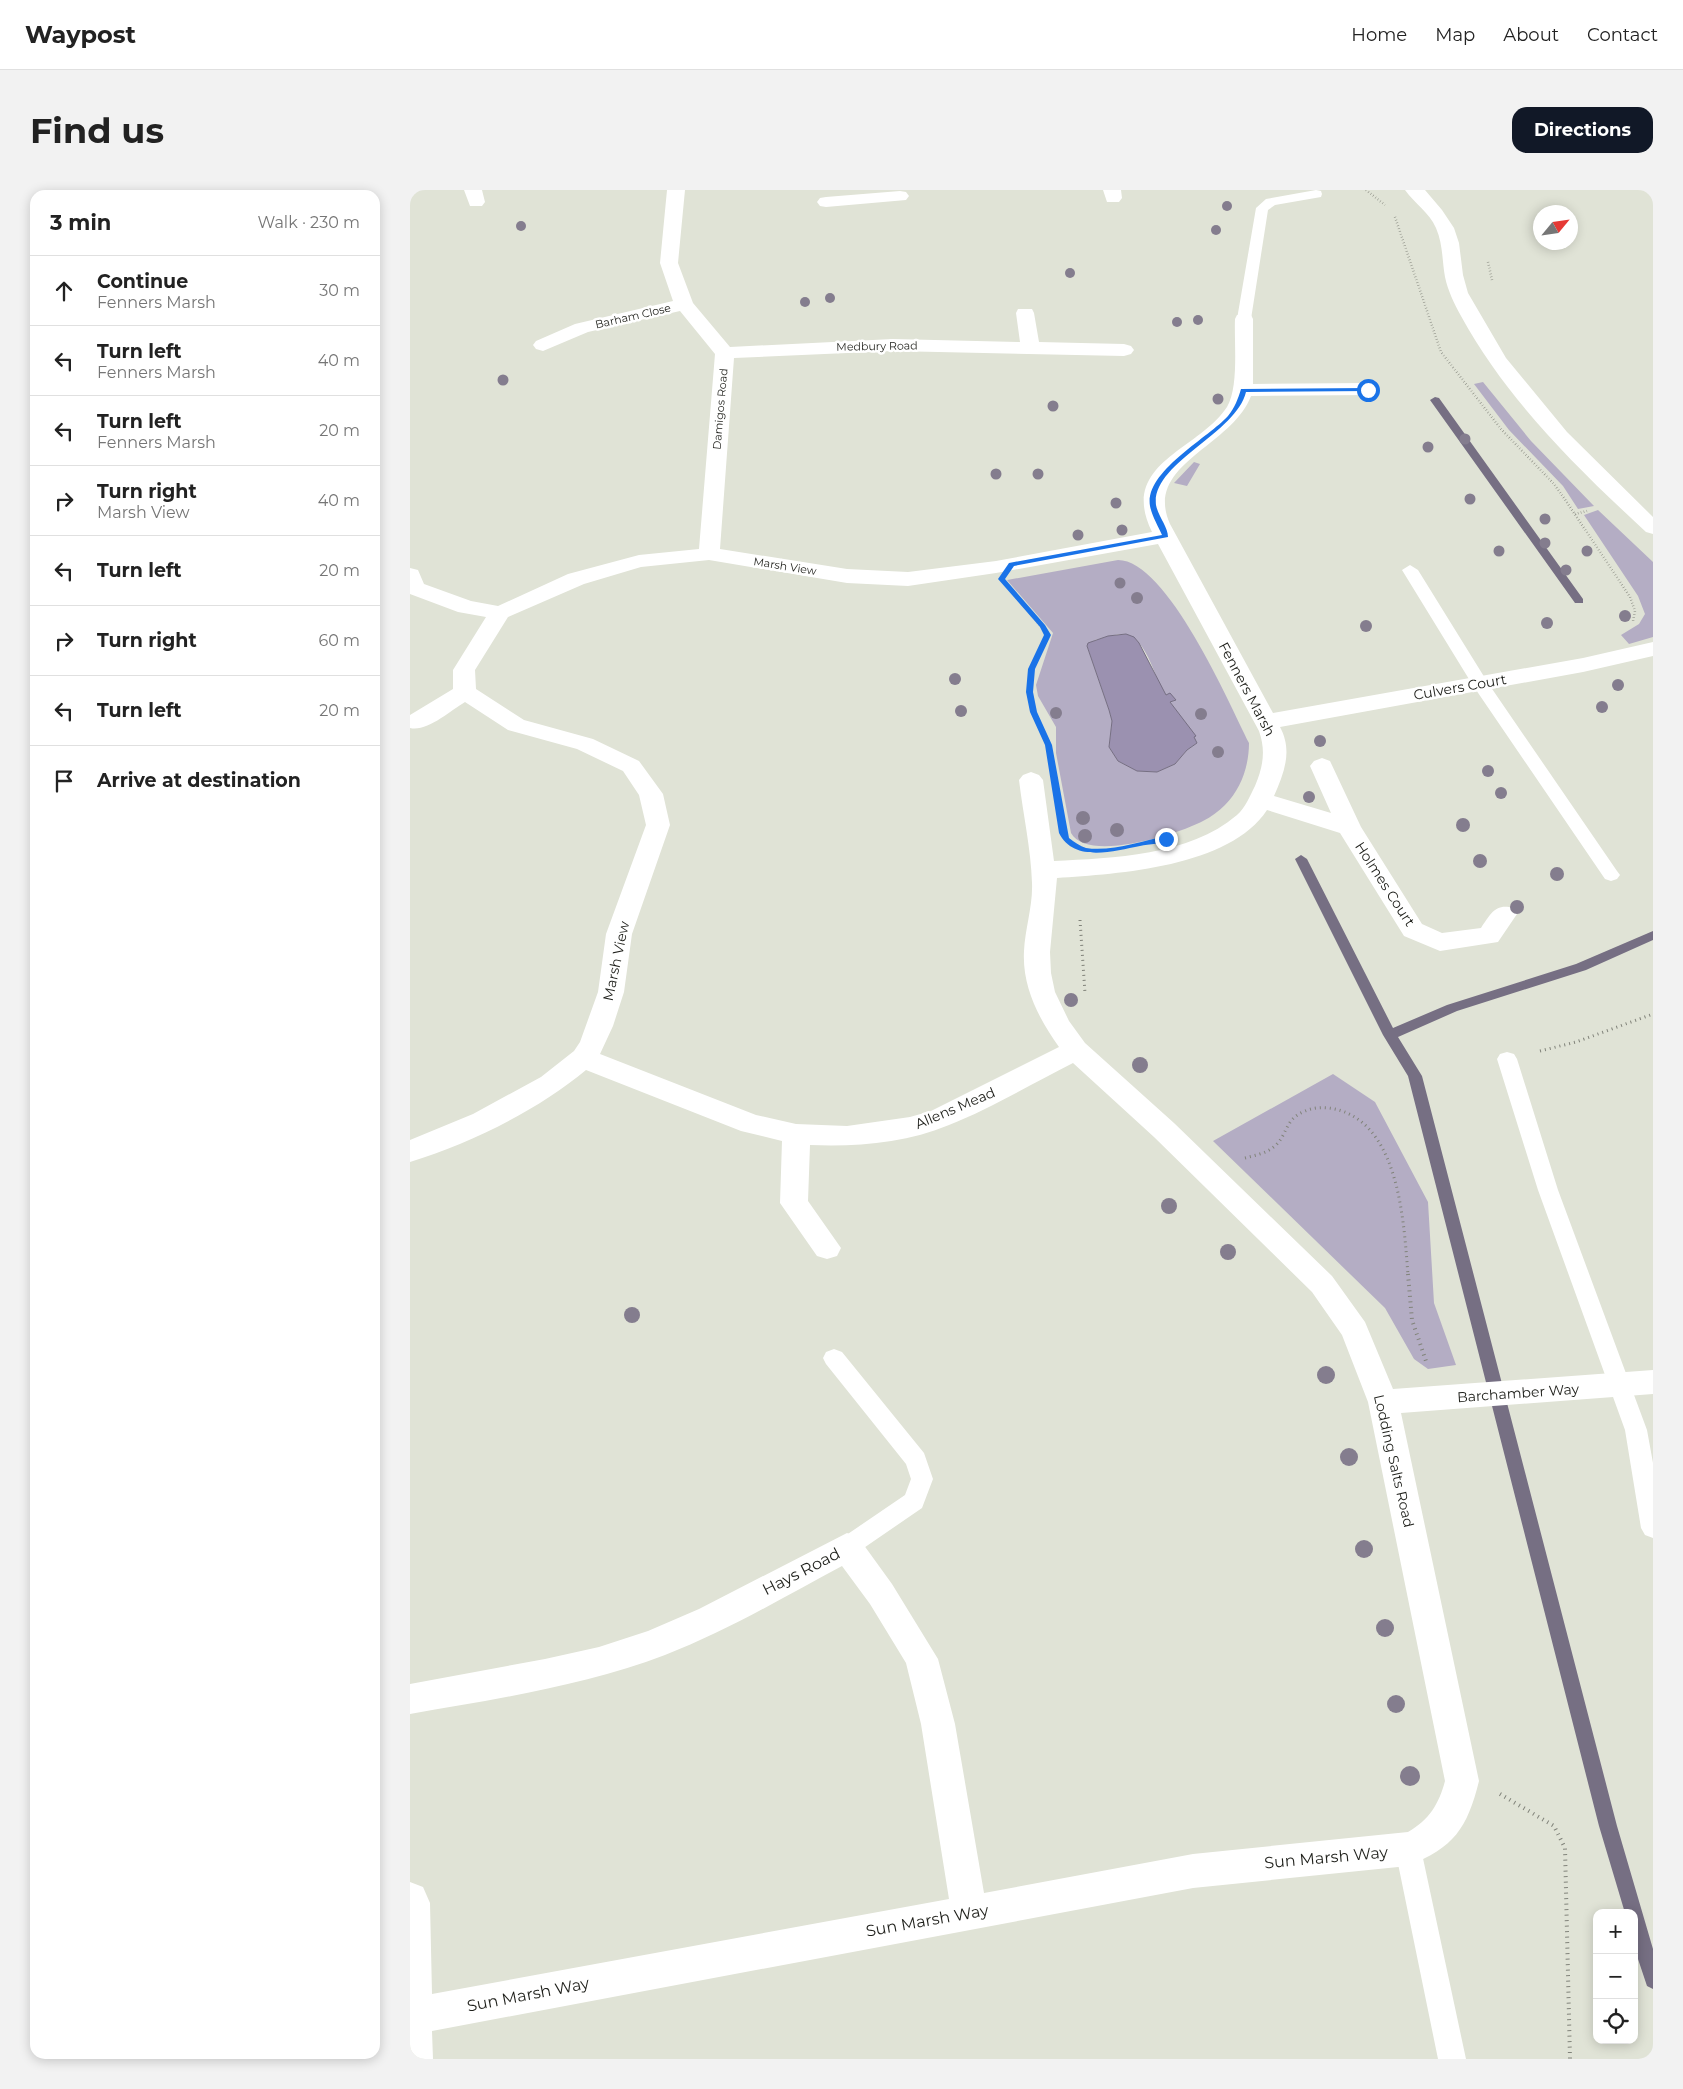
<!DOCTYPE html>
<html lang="en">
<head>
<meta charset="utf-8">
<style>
  :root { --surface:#fff; --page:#f2f2f2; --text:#222; --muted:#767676; --line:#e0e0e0; --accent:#111827 }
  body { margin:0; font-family:Montserrat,sans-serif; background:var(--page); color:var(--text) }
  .controls { position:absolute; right:15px; bottom:15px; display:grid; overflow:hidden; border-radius:10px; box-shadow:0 2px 12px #0003 }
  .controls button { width:45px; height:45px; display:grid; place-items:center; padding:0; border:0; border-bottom:1px solid var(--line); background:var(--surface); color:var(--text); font:25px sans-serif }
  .compass { position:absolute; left:1123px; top:15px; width:45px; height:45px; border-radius:50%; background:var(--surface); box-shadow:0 2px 12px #0003; rotate:61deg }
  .stop { position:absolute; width:15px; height:15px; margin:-11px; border:4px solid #1a73e8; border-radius:50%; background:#fff }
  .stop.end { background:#1a73e8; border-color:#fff; box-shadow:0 1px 5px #0008 }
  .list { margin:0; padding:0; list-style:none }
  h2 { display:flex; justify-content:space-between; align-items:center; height:65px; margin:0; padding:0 20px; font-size:21px }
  h2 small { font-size:16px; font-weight:400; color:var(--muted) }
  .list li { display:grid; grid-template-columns:32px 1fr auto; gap:15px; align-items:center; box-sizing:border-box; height:70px; padding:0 20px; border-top:1px solid var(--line) }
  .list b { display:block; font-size:19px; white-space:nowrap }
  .list p { margin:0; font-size:16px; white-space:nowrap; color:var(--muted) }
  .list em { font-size:16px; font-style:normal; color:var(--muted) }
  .icon { flex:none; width:28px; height:28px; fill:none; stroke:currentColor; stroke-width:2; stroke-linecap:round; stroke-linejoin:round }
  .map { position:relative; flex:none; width:1243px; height:1869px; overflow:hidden; border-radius:15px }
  header { display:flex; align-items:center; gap:30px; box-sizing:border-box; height:70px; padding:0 25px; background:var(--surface); border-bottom:1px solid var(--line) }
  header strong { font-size:24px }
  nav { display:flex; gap:28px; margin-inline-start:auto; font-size:18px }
  .intro { display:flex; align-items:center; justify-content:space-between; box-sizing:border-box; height:120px; padding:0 30px }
  h1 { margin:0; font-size:35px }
  .button { padding:12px 22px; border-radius:15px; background:var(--accent); color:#fff; font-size:18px; font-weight:700 }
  main { display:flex; gap:30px; padding:0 30px }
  aside { flex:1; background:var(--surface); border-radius:15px; box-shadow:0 2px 12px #0003 }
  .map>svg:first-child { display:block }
</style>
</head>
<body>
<header>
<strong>Waypost</strong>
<nav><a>Home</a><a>Map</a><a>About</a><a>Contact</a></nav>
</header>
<div class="intro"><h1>Find us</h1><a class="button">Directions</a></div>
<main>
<aside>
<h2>3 min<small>Walk · 230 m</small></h2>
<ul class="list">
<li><svg class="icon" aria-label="ahead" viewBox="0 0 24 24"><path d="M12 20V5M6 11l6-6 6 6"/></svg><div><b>Continue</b><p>Fenners Marsh</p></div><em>30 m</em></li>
<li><svg class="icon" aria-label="left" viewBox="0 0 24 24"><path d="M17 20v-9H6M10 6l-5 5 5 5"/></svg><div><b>Turn left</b><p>Fenners Marsh</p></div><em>40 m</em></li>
<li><svg class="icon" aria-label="left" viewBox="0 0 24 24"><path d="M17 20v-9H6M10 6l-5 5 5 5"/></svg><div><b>Turn left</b><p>Fenners Marsh</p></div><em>20 m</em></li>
<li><svg class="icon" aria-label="right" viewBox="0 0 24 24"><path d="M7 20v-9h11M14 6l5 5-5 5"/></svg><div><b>Turn right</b><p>Marsh View</p></div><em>40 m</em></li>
<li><svg class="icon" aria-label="left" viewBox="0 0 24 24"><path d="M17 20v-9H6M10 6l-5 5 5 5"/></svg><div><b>Turn left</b></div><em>20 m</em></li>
<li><svg class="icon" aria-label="right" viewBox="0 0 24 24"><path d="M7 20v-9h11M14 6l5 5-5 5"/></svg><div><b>Turn right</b></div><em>60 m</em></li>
<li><svg class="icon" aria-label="left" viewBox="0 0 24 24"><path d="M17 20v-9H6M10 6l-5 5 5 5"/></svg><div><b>Turn left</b></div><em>20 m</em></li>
<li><svg class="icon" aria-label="arrive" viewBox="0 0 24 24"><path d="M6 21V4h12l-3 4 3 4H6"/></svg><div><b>Arrive at destination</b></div></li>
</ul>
</aside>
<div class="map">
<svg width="1243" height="1869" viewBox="0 0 1243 1869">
  <rect width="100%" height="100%" fill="#e0e3d6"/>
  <path fill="#b4adc4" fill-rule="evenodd" d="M1073,192l48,59 63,65 -16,3 -15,-23 -54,-56 -35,-46z
    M784,272l6,2 -13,22 -13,-3z
    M1188,320l55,52v75l-24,7 -8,-9 18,-11 6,-10 -7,-18 -54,-81z
    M708,370c49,0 111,143 131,183 0,23 -8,46 -24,62 -6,6 -14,12 -22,16 -24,13 -116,42 -132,12l-15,-80v-26l-18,-31 -2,-11 17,-52 -46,-53zM709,444c28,-1 34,42 46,60 2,3 8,4 11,6l-6,2 27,41 -10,7 -12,14 -18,8 -20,-1 -19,-10 -9,-14 3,-26 -3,-11 -22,-64 8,-6z
    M923,884l42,28 53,100 6,101 22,62 -28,4 -14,-10 -29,-51 -172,-167z"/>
  <path fill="#9b91b0" stroke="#766f83" d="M716,444l8,3 5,6 27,52 4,-2 6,7 -6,2 26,34 -2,1 3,6 -10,7 -12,14 -18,8 -20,-1 -19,-10 -9,-14 3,-26 -3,-11 -22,-64 1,-3 20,-7z"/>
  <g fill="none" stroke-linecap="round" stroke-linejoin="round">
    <path fill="#766f83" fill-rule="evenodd" d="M1025,207l4,1 144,201v4h-8l-145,-203z
      M891,665l6,4 86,169 54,-23 129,-41 77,-33v9l-67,30 -129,41 -59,26 24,39 195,750 36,123v40l-6,-3 -13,-39v-34h-9l-26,-87 -191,-750 -25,-41 -88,-176z"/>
    <path stroke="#81837a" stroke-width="2.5" stroke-dasharray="0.5 2.5" stroke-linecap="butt" d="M956,0l19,15
      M985,27l46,135 60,77 53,55 10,14 66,99 5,14 -2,10
      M1078,72l4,18
      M1165,324l12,-3
      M604,405l33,38 -2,11 -12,21"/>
    <path stroke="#81837a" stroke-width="3" stroke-dasharray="1 4" stroke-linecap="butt" d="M624,474c-14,31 9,61 17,91
      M670,730l5,73
      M1130,861l36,-9 77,-28
      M835,968c11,-3 23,-5 31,-13 12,-12 9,-26 29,-34 12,-5 25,-4 37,0 58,20 62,114 66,164"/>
    <path stroke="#81837a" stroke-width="4" stroke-dasharray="1 4.5" stroke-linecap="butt" d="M998,1084l4,46 15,44
      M1090,1604l54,32 11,22 5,211"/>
    <path fill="#fff" fill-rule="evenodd" d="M906,0l5,1 1,3 -1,3 -46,8 -7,5 -17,109 -2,3h-10l-2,-3 19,-111 10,-9z
      M1000,375l8,5 70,113 129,188 3,4 -3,4 -6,2 -6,-2 -133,-195 -70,-114z
      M1097,862l7,2 3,5 41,131 89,240 6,33v75l-8,-3 -4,-7 -16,-98 -87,-240 -41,-131 3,-5z
      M424,1159l8,3 82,101 9,26 -11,29 -67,46 -8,3 -8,-3 -4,-7 4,-7 66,-45 6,-16 -5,-15 -80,-100 -3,-6 3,-6z
      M998,1647l9,3 4,9 45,210h-28l-43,-210 4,-9z"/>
    <path fill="#fff" fill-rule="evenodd" d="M54,0h18l3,12 -3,4h-12z
      M257,0h18l-7,73 15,40 37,44 163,-8 127,3 -4,-29 2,-4h14l2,4 5,29 85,2 7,2 3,4 -3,4 -7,2 -231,-5 -159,7 -14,191 127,20 61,3 88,-11 156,-29c-34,-69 46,-81 75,-125 12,-20 7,-64 8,-88l2,-4h14l2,4v65l115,-1 7,2 3,4 -3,4 -7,2 -117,1c-19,51 -108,68 -81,128l103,189 310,-55 70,-16v14l-70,16 -303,55c13,24 4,46 -6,69l57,17 -21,-47 4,-5 8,-3 8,3 31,66 61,97 20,9 39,-5c9,-13 14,-25 32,-20l4,6 -19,28 -58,9 -36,-15 -64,-103 -73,-23c-37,57 -149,64 -210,68l-7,74 1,21 4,19 14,29 16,22 89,80 158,153 33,46 28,67 260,-19v24l-252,19 78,368c-12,48 -25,66 -71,85l-215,22 -761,143 1,28h-23v-177l13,5 7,16 2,91 517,-95 -28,-175 -15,-61 -36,-59 -28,-38c-58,31 -115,65 -177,89 -82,31 -169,44 -255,59v-30l135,-25 54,-12 49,-16 51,-22 148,-76 11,4 34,47 46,75 17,65 29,169 209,-39 215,-22c21,-12 31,-28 37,-51l-77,-379 -26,-67 -30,-43 -158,-155 -81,-74c-40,20 -83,46 -124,62 -43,18 -93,22 -139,20l-2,56 33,47 -4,8 -10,3 -10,-3 -37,-53 2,-62 -41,-10 -155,-61c-48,40 -116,74 -176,92v-22l63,-26 68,-37 33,-26 6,-9 18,-50 8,-58 40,-109 -7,-30 -16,-24 -46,-22 -69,-19 -43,-28c-15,9 -38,30 -55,26v-13l43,-26v-19l33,-53 -28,-5 -48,-18v-26l8,2 6,14 47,17 27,5 70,-32 71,-19 60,-6 16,-195 -35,-43 -92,21 -45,19 -7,-2 -3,-4 3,-4 39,-17 98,-23 -13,-38zM748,354l101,187c7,20 4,36 -4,55 -5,10 -10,22 -18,29 -48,41 -124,43 -183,46l-11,-81 -4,-5 -8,-3 -8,3 -4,5c4,34 12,69 13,103 1,22 -7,46 -8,68 -2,36 15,68 35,96l-128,64 -21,6 -63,9 -51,-2 -40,-9 -156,-61 13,-28 11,-34 8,-58 38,-109 -7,-31 -24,-33 -46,-22 -69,-19 -48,-31 -1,-19 33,-53 76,-33 57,-17 68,-7 138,23 61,3 88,-13z
      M693,0h18l1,8 -3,4h-12z
      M995,0h20l17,20 12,18 5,15 4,32 5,18 38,65 61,74 86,85v17l-7,-2c-70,-65 -139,-132 -185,-216 -7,-13 -13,-25 -16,-39 -3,-17 -2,-33 -9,-49 -7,-16 -21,-24 -31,-38z
      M490,1l6,1 3,4 -3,4 -80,7 -6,-1 -3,-4 3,-4 6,-1z"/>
  </g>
  <g fill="#847d8e">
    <circle cx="817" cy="16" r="5"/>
    <circle cx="111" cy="36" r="5"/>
    <circle cx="806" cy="40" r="5"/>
    <circle cx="660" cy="83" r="5"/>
    <circle cx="420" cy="108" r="5"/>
    <circle cx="395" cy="112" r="5"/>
    <circle cx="788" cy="130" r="5"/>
    <circle cx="767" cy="132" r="5"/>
    <circle cx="93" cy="190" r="5.5"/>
    <circle cx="808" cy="209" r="5.5"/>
    <circle cx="643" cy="216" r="5.5"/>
    <circle cx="1055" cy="249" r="5.5"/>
    <circle cx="1018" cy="257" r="5.5"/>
    <circle cx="586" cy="284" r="5.5"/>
    <circle cx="628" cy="284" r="5.5"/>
    <circle cx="1060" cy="309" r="5.5"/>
    <circle cx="706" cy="313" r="5.5"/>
    <circle cx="1135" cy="329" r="5.5"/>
    <circle cx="712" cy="340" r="5.5"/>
    <circle cx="668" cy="345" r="5.5"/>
    <circle cx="1135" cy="353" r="5.5"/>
    <circle cx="1089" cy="361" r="5.5"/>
    <circle cx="1177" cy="361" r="5.5"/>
    <circle cx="1156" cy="380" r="5.5"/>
    <circle cx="710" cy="393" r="5.5"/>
    <circle cx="727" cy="408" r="6"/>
    <circle cx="1215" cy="426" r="6"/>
    <circle cx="1137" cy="433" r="6"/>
    <circle cx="956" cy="436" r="6"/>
    <circle cx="545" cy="489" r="6"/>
    <circle cx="1208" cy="495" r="6"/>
    <circle cx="1192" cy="517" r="6"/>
    <circle cx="551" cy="521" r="6"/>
    <circle cx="646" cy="523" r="6"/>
    <circle cx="791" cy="524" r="6"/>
    <circle cx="910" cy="551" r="6"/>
    <circle cx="808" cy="562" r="6"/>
    <circle cx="1078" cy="581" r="6"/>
    <circle cx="1091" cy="603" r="6"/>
    <circle cx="899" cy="607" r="6"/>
    <circle cx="673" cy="628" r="7"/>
    <circle cx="1053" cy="635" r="7"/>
    <circle cx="707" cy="640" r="7"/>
    <circle cx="675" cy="646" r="7"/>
    <circle cx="1070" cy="671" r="7"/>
    <circle cx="1147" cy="684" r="7"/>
    <circle cx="1107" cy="717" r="7"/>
    <circle cx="661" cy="810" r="7"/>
    <circle cx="730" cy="875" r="8"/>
    <circle cx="759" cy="1016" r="8"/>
    <circle cx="818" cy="1062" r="8"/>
    <circle cx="222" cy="1125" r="8"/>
    <circle cx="916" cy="1185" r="9"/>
    <circle cx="939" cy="1267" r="9"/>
    <circle cx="954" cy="1359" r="9"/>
    <circle cx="975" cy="1438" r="9"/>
    <circle cx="986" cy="1514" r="9"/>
    <circle cx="1000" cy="1586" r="10"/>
  </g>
  <path fill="#1a73e8" d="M958,198l2,3 -124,1c-10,42 -95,71 -90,113 2,11 12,22 12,32l-154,29 -9,13 40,46 6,10 -16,34 -2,23 4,20 15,33 17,93c5,4 11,8 17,10 25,4 56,-7 80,-12l4,3c-7,5 -21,5 -30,7 -26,5 -66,17 -81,-13l-14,-88 -15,-33 -4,-20 2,-23 16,-34 -4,-8 -42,-48 11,-16 153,-28c-4,-9 -10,-19 -12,-29 -6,-34 58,-68 78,-90 7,-9 10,-17 13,-27z"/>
  <g text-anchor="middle" stroke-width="5" stroke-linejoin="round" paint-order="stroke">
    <g font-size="11" fill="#1e1f1a" stroke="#fff">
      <text transform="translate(223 126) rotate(-13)" y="4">Barham Close</text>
      <text transform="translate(467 156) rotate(-1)" y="4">Medbury Road</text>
      <text transform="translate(310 219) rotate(-85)" y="4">Damigos Road</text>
      <text transform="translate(375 376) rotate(9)" y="4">Marsh View</text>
    </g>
    <g font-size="14" fill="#1e1f1a" stroke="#fff">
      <text transform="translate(1050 497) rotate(-10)" y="5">Culvers Court</text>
      <text transform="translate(837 499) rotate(62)" y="5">Fenners Marsh</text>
      <text transform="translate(975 694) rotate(57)" y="5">Holmes Court</text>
      <text transform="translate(206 771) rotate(-78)" y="5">Marsh View</text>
      <text transform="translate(545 918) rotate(-23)" y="5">Allens Mead</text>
      <text transform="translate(1108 1203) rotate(-4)" y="5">Barchamber Way</text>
      <text transform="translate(984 1271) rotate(77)" y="5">Lodding Salts Road</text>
    </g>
    <g font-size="16" fill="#1e1f1a" stroke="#fff">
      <text transform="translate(391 1381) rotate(-27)" y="6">Hays Road</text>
      <text transform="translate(916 1667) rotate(-5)" y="6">Sun Marsh Way</text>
      <text transform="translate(517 1730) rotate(-10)" y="6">Sun Marsh Way</text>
      <text transform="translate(118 1804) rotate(-11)" y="6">Sun Marsh Way</text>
    </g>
  </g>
</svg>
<div class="controls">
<button>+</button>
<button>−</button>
<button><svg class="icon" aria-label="locate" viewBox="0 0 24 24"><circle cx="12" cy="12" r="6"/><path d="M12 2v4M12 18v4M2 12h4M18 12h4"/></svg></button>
</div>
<svg class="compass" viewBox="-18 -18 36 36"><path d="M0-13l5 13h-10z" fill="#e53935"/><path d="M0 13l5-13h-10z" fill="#767676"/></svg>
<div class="stop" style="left:958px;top:200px"></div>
<div class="stop end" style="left:756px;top:649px"></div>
</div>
</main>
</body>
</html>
